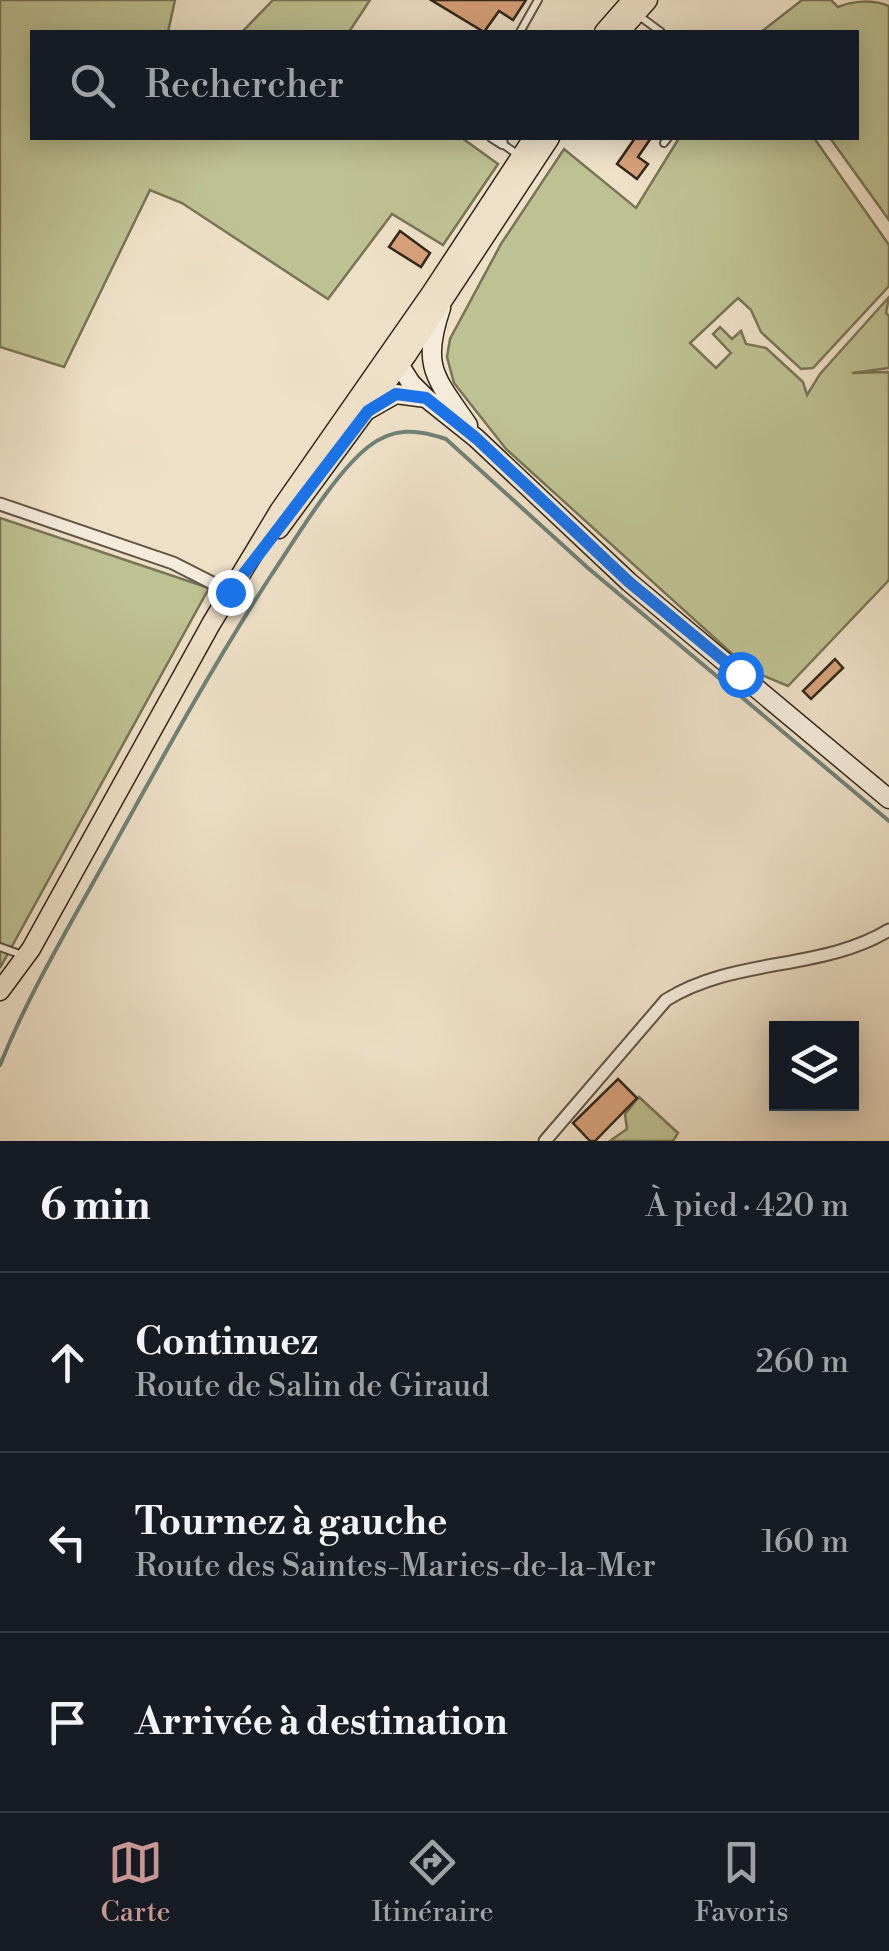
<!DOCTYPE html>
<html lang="fr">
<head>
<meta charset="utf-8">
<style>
  :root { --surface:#171b24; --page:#20242c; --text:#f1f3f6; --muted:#9ea1a6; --line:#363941; --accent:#c59692 }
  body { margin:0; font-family:"Libre Bodoni",serif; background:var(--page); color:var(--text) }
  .controls { position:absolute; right:30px; bottom:30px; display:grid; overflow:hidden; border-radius:0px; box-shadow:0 5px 25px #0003 }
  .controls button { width:90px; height:90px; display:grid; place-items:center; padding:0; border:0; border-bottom:2px solid var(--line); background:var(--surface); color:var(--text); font:50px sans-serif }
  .stop { position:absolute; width:30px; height:30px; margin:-22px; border:8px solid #1a73e8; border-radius:50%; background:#fff }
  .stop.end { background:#1a73e8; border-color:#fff; box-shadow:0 2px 10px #0008 }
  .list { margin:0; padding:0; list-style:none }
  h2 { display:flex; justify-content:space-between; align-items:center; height:130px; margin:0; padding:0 40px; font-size:42px }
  h2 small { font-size:32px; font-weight:400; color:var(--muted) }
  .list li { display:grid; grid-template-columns:65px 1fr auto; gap:30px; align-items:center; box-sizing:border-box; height:180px; padding:0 40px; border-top:2px solid var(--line) }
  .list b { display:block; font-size:38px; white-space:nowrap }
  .list p { margin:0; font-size:32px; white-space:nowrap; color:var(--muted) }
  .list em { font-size:32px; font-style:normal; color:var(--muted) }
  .icon { flex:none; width:55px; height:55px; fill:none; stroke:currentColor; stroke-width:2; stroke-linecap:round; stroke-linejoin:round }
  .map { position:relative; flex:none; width:889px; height:1141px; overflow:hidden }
  .search { position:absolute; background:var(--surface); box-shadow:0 5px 25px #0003; left:30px; right:30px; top:30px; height:110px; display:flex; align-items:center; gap:25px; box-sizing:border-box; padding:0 35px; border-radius:0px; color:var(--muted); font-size:38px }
  .sheet { height:670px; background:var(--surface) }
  nav { display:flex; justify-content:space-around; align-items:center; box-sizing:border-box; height:140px; border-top:2px solid var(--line); background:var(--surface); font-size:28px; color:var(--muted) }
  nav a { display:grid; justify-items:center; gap:5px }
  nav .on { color:var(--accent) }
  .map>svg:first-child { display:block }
</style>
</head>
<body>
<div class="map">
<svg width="889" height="1141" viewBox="0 0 889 1141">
  <rect width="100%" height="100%" fill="#eee0c7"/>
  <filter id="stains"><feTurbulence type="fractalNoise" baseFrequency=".002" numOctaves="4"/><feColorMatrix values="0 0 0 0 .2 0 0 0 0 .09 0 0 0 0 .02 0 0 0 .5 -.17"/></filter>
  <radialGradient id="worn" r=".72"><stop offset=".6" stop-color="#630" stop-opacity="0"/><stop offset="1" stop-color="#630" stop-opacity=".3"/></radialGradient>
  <path fill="#bec192" stroke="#787456" stroke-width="2.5" d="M0,0h175l-7,32h-136v106h430l36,26 -55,81 -51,-31 -64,85 -146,-96 -32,-13 -86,177 -64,-20z
    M273,0h97l-21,32h-107z
    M802,0h29l7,7c16,-7 36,-7 51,-1v214l-59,-82h26v-106h-95z
    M679,138h135l75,107v41l-76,82 -12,1 -40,-37 -10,-22 -13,-12 -48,45 26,25 15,-15 -18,-19 7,-7 12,12 9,-8 5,13 20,4 37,34 4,13 13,-21 69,-77 -3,16 3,3v52l-37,5 37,-1v208l-101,106 -38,-16 -244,-221 -52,-66 -7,-26 3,-18 51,-95 63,-95 72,59z
    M0,518l209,70 -209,380z
    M639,1097l39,36 -5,8h-63l17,-12 -2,-15z"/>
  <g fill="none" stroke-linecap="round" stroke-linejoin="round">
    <path stroke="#6f8178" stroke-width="4" d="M0,1065c30,-74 70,-140 108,-209 53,-96 105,-191 164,-282 24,-36 63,-101 96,-127 25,-20 49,-18 78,-8l142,129 301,253"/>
  </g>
  <path fill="#d7a17a" stroke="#312619" stroke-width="2.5" d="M431,0h95l-13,20 -14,-9 -15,21z
    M635,138h16l-13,19 10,7 -11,15 -20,-15z
    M400,231l30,22 -9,14 -32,-20z
    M835,659l8,9 -32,31 -8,-8z
    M618,1079l19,19 -42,43h-5l-17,-18z"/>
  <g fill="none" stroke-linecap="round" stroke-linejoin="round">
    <defs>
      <path id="service" d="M638,15l23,17
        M520,32l18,-32
        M491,138l11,7
        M503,138l1,7 16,11
        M664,143l4,-5
        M0,947l25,9"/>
      <path id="minor" d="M0,504l173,59 57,29
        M545,1141l121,-141c68,-43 156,-29 223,-70"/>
      <path id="secondary" d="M441,308c-20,59 -6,69 27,117
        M393,355l18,28 15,15 50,40 153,144 260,217
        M368,410l28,-16 30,4"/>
      <path id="primary" d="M604,32l28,-32
        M620,32l28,-32
        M279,529l128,-174 143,-217
        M0,991l31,-42 180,-325 68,-113 152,-218 102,-155"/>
    </defs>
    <use href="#service" stroke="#605444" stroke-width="10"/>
    <use href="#minor" stroke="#605444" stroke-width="15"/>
    <use href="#secondary" stroke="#312619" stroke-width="21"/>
    <use href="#primary" stroke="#312619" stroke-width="21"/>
    <use href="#service" stroke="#f4ebdb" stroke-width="6"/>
    <use href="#minor" stroke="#f4ebdb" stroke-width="11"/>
    <use href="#secondary" stroke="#f4ebdb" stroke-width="18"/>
    <use href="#primary" stroke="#eee0c7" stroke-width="18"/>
  </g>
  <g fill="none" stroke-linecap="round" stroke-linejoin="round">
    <path stroke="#1a73e8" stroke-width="12" d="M230,592l138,-181 28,-17 30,4 50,40 153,144 111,92"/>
  </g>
  <rect width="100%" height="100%" filter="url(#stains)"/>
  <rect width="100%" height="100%" fill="url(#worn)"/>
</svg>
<div class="controls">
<button><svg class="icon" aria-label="layers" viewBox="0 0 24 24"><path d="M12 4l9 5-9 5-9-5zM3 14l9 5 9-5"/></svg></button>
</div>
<div class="stop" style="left:740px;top:674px"></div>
<div class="stop end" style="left:230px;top:592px"></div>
<div class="search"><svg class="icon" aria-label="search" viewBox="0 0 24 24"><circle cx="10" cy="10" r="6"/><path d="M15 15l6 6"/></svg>Rechercher</div>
</div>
<section class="sheet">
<h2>6 min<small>À pied · 420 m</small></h2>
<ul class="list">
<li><svg class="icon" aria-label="ahead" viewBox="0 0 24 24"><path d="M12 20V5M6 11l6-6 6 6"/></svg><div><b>Continuez</b><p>Route de Salin de Giraud</p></div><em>260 m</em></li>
<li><svg class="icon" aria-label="left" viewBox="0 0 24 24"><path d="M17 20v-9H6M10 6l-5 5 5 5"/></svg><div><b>Tournez à gauche</b><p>Route des Saintes-Maries-de-la-Mer</p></div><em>160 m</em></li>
<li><svg class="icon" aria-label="arrive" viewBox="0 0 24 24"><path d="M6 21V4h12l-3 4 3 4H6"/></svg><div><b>Arrivée à destination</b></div></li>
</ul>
</section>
<nav>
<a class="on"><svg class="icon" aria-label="map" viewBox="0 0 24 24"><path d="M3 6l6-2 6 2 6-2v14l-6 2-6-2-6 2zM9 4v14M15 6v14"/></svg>Carte</a>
<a><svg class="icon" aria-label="directions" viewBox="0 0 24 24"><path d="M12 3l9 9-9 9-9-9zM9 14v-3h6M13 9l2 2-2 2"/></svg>Itinéraire</a>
<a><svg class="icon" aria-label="saved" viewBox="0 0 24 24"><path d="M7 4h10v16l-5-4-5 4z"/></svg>Favoris</a>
</nav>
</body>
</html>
